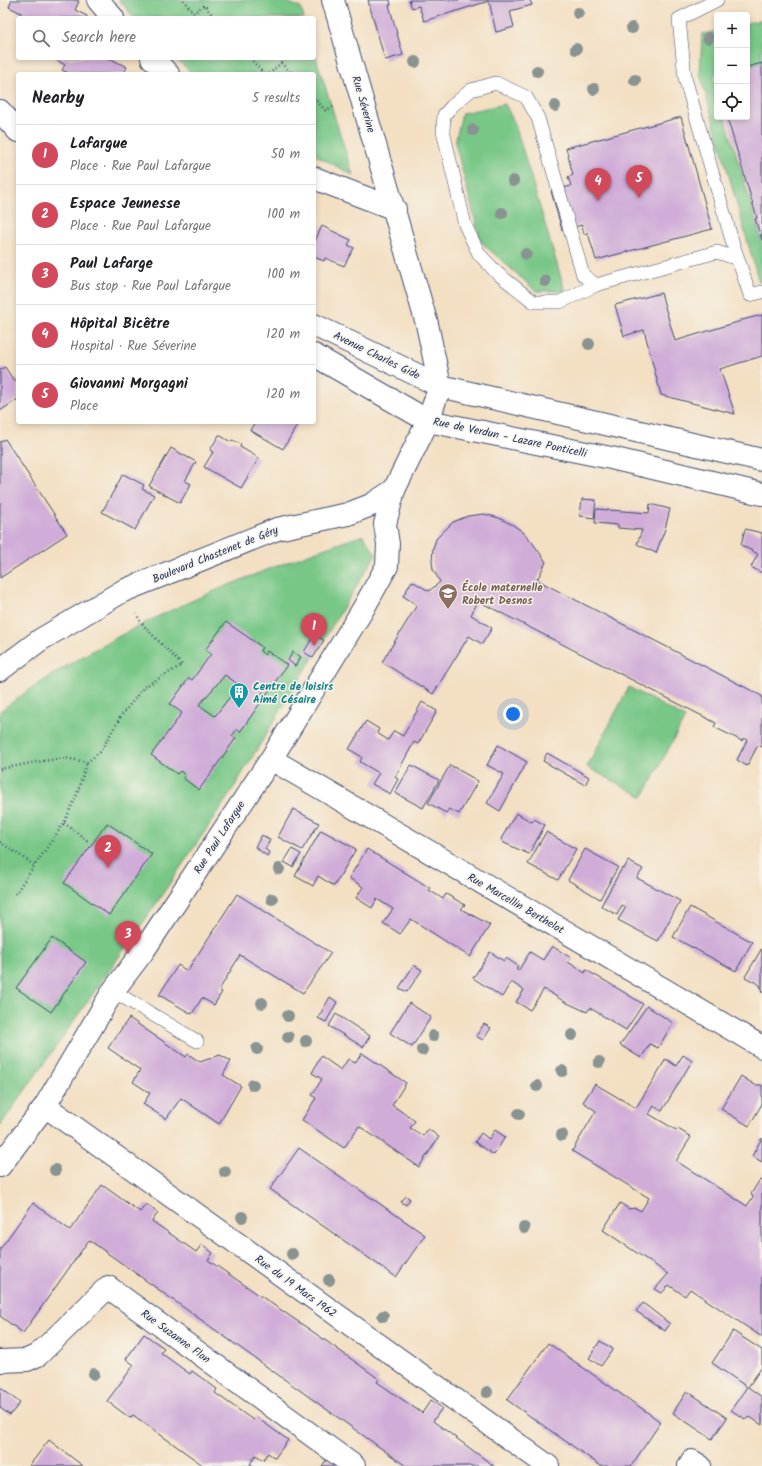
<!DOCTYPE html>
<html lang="en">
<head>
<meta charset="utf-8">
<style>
  :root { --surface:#fff; --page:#f2f2f2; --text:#202124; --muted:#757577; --line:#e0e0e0; --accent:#d1495b }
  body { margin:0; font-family:Kalam,sans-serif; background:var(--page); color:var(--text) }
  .controls { position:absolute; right:12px; top:12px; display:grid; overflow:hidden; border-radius:4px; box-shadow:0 2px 6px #0003 }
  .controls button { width:36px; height:36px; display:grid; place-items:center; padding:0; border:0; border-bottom:1px solid var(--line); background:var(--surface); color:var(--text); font:20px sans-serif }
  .you { position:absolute; left:513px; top:714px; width:14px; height:14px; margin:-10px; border:3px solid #fff; border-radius:50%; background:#1a73e8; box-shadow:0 0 0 6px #1a73e833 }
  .badge { display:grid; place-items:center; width:26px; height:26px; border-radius:50%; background:var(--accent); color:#fff; font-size:13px; font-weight:700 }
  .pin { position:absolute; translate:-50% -33px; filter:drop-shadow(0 1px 2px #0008) }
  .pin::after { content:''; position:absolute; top:21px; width:14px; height:12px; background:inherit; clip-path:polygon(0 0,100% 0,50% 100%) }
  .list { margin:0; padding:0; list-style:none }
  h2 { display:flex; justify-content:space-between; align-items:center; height:52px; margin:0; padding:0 16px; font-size:17px }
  h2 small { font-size:13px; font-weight:400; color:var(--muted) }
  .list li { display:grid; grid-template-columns:26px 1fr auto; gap:12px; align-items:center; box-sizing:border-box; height:60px; padding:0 16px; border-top:1px solid var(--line) }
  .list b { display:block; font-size:15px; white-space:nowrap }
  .list p { margin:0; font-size:13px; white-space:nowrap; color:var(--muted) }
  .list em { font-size:13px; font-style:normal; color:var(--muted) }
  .icon { flex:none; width:22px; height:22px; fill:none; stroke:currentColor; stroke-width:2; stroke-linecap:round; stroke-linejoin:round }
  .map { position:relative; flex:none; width:762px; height:1466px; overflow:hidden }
  .search { position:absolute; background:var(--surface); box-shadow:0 2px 6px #0003; left:16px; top:16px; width:300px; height:44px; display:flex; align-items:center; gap:10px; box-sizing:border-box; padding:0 14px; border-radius:4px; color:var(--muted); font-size:15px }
  .panel { position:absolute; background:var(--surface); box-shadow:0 2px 6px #0003; left:16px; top:72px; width:300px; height:352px; border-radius:4px }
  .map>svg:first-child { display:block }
</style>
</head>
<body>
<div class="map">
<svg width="762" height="1466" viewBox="0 0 762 1466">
  <rect width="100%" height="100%" fill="#f7f3e8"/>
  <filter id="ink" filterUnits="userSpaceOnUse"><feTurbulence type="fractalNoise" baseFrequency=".025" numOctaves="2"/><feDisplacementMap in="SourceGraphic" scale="8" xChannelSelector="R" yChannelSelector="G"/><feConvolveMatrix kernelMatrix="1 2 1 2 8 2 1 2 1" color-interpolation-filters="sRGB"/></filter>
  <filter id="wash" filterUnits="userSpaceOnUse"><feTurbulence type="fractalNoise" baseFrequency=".012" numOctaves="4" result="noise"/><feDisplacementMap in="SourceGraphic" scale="16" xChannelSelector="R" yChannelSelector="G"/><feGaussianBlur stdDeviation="0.9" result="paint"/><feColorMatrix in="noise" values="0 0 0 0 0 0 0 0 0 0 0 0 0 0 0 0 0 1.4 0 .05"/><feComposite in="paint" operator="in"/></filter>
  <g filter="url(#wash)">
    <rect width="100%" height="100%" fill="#f3dfc2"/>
    <path fill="#78c787" stroke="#4a7b72" d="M119,0h161l20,7 4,11h-170z
      M762,20v43l-15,4v-44z
      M717,31v45l-4,1 4,13v27h8l37,124v40l-3,1 -59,-208 2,-40z
      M314,51l39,124 -39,-21v-80h-121l-18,-16h139z
      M505,104l10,20 50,167h-29l-55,-49 -26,-99 7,-30z
      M363,535l13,19 -148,243 -81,120 -147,209v-415c109,-82 235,-132 363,-176z
      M629,687l56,31 -42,79 -56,-30z"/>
    <g id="blocks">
      <path fill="#d0add8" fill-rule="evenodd" d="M12,0h63l4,1 -4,9 12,6 -1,2h-67l2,-5 -12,-6z
        M368,0h22l1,5h-2l14,50 -18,5z
        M409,0h121l2,5 -22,6 4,16 -18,5 -7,-31 -65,20 -5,-15 -7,2z
        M53,58h56l18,9 -3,6 3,1h-57l-8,-4 3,-5z
        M762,63v177l-7,-21 2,-1 -30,-101h20v-50z
        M681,117l31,112 -116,31 -8,-27 -4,1 -2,-9 -20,5 -11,-39 20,-5 -3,-9 5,-2 -7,-27z
        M322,226l29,14 -3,5 6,3 -10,18 -19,-8 -1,3 -10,-4v-14z
        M661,293l14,48 66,-20 -1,-2 2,1 20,-5v41l-42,13 15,45 -74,-19 -17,-65 -20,6 -9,-31z
        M5,367l9,14 4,-2v20l-18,12v-41z
        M255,422h44l-16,27 -33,-19z
        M219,435l12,7 1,-2 9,4 -1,3 19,11 -18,30 -37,-21 9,-15 -3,-2z
        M5,439l62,95 -67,44v-136z
        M171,448l25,14 -11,19 6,3 -11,19 -31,-17z
        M123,474l21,11 -2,4 12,6 -19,35 -33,-18z
        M582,499l14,1 -2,18 -14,-2z
        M650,504l20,5 -5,20 -9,24 -19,-9 5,-14 -24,-2v-3l-23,-2 1,-14 53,4z
        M484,514l15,4 14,7 10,7 9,10 14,20 -9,18 225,116v51l-4,-2 -11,21 -10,-6 10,-20 -3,-2 -2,3 -28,-14 2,-4 -238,-122 -7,14 21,13 -10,16 -13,-8 -36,58 -51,-32 35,-57 -14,-9 9,-15 17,10 11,-9 -7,-13 -1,-7 1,-14 3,-9 17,-17 15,-6z
        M745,529l17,4v40l-11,-6 7,-13 -17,-9z
        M226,622l36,25 -2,4 5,4 2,-4 20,14 -21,30 -3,-3 -5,7 3,3 -21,30 -3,-3 -5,7 4,2 -37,52 -16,-12 2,-3 -5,-4 -3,3 -26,-19 31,-42 -12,-9 19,-26 3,2 19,-26 -6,-4zM225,675l14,10 -24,31 -16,-11z
        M314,635l10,5 -11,18 -9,-6z
        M293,652l8,5 -6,9 -7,-6z
        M422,702l15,9 -19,33 -4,-2 -19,35 3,2 -8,15 -18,-10 7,-11 -19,-11 2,-5 -13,-8 17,-28 13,8 -2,4 11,7 6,-9 9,5z
        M498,745l29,17 -27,49 -13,-8 17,-29 -17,-9z
        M547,753l42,24 -4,8 -42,-24z
        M411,765l28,15 -16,28 -28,-15z
        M450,765l28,16 -19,33 -10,-5 -3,4 -18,-10z
        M293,809l26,14 -17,27 -24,-13z
        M516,813l16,9 2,-3 11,6 -16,29 -25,-11 -3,-4z
        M107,823l45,31 -43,61 -45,-32z
        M321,830l35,19 -22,37 -16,-10 -5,10 -18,-10z
        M546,832l30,17 -18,31 -30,-16z
        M262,835l8,5 -5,9 4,3 -2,4 -12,-9z
        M292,849l9,5 -8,13 -9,-5z
        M367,849l63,39 -1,2 14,9 3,-5 19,11 -4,4 29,16 -20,32 -59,-38 -11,15 -17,-11 10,-14 -16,-10 -5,9 -16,-10 7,-11 -14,-9z
        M585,849l33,18 -18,32 -32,-19z
        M628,861l15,8 -6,9 43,23 -22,40 -40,-21 8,-13 -4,-2 -5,10 -16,-9 21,-38 2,1z
        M237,894l94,59 -28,40 -63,-38 -21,35 3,2 -8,13 -12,-7 -10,16 -33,-19 19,-30 9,6z
        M690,907l62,35 -16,29 -63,-34z
        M52,938l34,24 -35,50 -35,-24z
        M552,946l19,12 -3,4 17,11 1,-3 21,12 36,22 -17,26 -36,-22 -3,4 -22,-10 -21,-13 -14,21 -14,-8 8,-12 -13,-8 -9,15 -29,-19 17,-26 14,9 2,-3 12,8 -2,3 2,2 12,-19 13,8z
        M762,948v45l-2,-8 -15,-8z
        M414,965l8,5 -15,22 -8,-4z
        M330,997l7,5 -11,20 -8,-4z
        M409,1003l22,14 -19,30 -22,-14z
        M647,1006l26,17 -15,25 -8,-4 -9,14 -21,-13z
        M336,1014l34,22 -7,11 -34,-21z
        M129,1018l57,39 2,-3 12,8 20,-7 11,6 -8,14 18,11 -22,38 -38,-26 -15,21 -23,-15 7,-11 -17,-11 7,-12 -32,-22z
        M484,1024l7,4 -8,12 -7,-4z
        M362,1053l44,30 -14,22 23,16 -5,7 13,8 5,-7 11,8 -20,30 -60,-41 -15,22 -42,-28 14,-22 -4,-3 10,-16 -10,-6 9,-17 20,14 7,-11 7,4z
        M683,1055l9,6 -30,50 -8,-5 -5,8 27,16 2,-1 13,8 -15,24 71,45 6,-9 -2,-3 8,-13 3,-1v157l-72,-48 -5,7 -16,-11 -7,8 -7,-4 13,-15 -65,-44 17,-27 9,6 6,-1 6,3 8,-13 -77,-47 24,-40 -13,-9 12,-18 41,24 30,-49 10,7z
        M741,1076l14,9h7v19l-13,22 -28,-17z
        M495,1130l10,7 -11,18 -19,-13 6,-9 8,6z
        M762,1138v24l-10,-6z
        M299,1148l126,87 -29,42 -126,-88z
        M102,1185l38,27 6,-8 12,9 -6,8 44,31 6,-8 11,9 -5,7 114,78 57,41 -2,3 45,31 9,-13 11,8 -9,13 61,45h-88l-317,-226 -66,93 -23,-17v-67l33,-46 37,27z
        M406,1196l4,3 -4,6 -5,-3z
        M643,1303l27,21 -5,7 -29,-20z
        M733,1331l29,19v17l-14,20 14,10v28l-12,-8 -5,2 -14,-9 16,-23 -35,-24z
        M144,1334l20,14 -3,5 29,21 2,-3 25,18 -2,4 38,27 3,-3 32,23 -13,18 -7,-5 -5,7 -7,-5 -6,9 4,2h-50l-71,-51 -3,3 -23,-17 27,-36 -8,-6z
        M600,1341l13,8 -12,17 -12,-8z
        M548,1343l113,79 -30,44h-30l-94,-66z
        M0,1387l20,16 -10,12 -10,-7z
        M687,1391l40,27 -15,21 -39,-26z
        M49,1440l34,26h-54z
        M327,1459l10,7h-15z"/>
    </g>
  </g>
  <g filter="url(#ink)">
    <use href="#blocks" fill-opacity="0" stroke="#3b496d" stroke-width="1"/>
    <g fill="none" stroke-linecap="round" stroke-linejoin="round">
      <defs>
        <path id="service" d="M717,0l-38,19 6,59 48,166 17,51 12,-3
          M596,285l-36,17h-26l-37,-29 -18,-19 -14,-29 -22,-94 1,-16 8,-9 19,-16 25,-7 30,14 12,21 45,157 13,10 121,-33 21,7
          M113,991l84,50"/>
        <path id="minor" d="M98,0l15,18
          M333,0l94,324 13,62 -12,35
          M152,58l16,16
          M314,178l81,31
          M271,759l491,288
          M45,1106l503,360
          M0,1166l45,-60 68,-115 31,-41 127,-191 91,-148 25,-45 1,-22 -3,-20 9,-34
          M0,1361l27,-1 11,-5 70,-68 246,179
          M689,1466l3,-5 8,5"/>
        <path id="tertiary" d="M0,670l40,-30 83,-49 154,-62 71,-15 23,-9 23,-15 34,-69"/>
        <path id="secondary" d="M0,111l18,20
          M314,325l126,61 322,74
          M314,355l114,66 183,37 151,36"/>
      </defs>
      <use href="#service" stroke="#3b496d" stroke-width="14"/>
      <use href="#minor" stroke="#3b496d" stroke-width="24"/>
      <use href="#tertiary" stroke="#3b496d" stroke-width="24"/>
      <use href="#secondary" stroke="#3b496d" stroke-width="24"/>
      <path stroke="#3b496d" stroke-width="2.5" stroke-dasharray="1 3" stroke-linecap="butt" d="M183,0l11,13 10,-8 11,13
        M250,58l14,16
        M269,74l12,-11 11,11
        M314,98l11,12 11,-4
        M0,769l36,-7 29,-4 22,4 13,-10 21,-36 23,-29 38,-22 -39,-40 -7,-11
        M64,823l24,18
        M0,842l34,23
        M15,894l49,-71 13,-29 10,-32"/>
      <use href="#service" stroke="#fff" stroke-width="13"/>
      <use href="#minor" stroke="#fff" stroke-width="22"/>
      <use href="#tertiary" stroke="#fff" stroke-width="22"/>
      <use href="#secondary" stroke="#fff" stroke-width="22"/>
    </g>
    <g fill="#899390">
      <circle cx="578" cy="13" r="6"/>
      <circle cx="632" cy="28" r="6"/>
      <circle cx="708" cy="38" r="6"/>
      <circle cx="576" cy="49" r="6"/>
      <circle cx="415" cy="62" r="6"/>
      <circle cx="537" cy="71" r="6"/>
      <circle cx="635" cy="80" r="6"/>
      <circle cx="594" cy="89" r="6"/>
      <circle cx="555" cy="106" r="6"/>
      <circle cx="473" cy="130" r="6"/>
      <circle cx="513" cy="181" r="6"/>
      <circle cx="502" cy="213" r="6"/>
      <circle cx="526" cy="254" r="6"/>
      <circle cx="545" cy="281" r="6"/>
      <circle cx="589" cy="344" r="6"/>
      <circle cx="279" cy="869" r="6"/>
      <circle cx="272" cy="899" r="6"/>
      <circle cx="262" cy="1003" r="6"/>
      <circle cx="288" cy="1016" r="6"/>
      <circle cx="572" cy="1035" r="6"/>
      <circle cx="433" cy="1036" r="6"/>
      <circle cx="288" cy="1037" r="6"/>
      <circle cx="306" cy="1041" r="6"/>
      <circle cx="257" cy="1049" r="6"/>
      <circle cx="422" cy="1050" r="6"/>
      <circle cx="599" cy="1062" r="6"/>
      <circle cx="562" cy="1071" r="6"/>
      <circle cx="253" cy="1085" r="6"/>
      <circle cx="537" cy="1086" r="6"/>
      <circle cx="519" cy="1114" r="6"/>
      <circle cx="562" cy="1135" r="6"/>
      <circle cx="55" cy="1170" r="6"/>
      <circle cx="225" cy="1172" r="6"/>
      <circle cx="242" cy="1217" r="6"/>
      <circle cx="524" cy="1228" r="6"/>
      <circle cx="292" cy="1254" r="6"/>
      <circle cx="329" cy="1280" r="6"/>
      <circle cx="383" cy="1316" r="6"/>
      <circle cx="94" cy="1374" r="6"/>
      <circle cx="487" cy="1392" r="6"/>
    </g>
  </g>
  <defs>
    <symbol id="school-pin" viewBox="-11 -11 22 30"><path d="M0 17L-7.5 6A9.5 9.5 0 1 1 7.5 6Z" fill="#8d6e63" stroke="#f7f3e8"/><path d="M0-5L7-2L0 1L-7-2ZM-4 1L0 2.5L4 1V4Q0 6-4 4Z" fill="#fff"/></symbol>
    <symbol id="building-pin" viewBox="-11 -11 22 30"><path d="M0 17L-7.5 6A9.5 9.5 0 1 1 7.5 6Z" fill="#0f9aa8" stroke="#f7f3e8"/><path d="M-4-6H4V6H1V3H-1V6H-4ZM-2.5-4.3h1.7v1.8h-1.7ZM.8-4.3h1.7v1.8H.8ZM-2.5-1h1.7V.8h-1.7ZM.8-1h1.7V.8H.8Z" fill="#fff"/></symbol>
  </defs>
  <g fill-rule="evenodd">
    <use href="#school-pin" x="437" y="582" width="22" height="30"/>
    <use href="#building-pin" x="228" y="681" width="22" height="30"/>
  </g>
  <g text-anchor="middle" stroke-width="3" stroke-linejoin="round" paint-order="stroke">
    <g font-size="11" fill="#1b2f5e" stroke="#f7f3e8">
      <text transform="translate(364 104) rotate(74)" y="4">Rue Séverine</text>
      <text transform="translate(377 355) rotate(26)" y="4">Avenue Charles Gide</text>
      <text transform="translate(510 437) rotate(12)" y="4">Rue de Verdun - Lazare Ponticelli</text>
      <text transform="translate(215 554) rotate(-22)" y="4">Boulevard Chastenet de Géry</text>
      <text transform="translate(219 837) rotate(-57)" y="4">Rue Paul Lafargue</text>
      <text transform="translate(516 903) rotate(30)" y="4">Rue Marcellin Berthelot</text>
      <text transform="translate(296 1286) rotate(36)" y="4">Rue du 19 Mars 1962</text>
      <text transform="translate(176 1336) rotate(36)" y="4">Rue Suzanne Flon</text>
    </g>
    <g font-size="11" font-weight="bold" fill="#785e54" stroke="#f7f3e8" text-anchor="start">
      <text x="462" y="591">École maternelle<tspan x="462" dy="13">Robert Desnos</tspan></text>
    </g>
    <g font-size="11" font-weight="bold" fill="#0d838f" stroke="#f7f3e8" text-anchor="start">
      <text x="253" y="690">Centre de loisirs<tspan x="253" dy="13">Aimé Césaire</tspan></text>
    </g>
  </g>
</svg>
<div class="controls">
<button>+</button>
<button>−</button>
<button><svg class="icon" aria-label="locate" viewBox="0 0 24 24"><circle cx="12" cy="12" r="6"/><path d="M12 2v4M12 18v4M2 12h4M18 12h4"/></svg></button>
</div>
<div class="you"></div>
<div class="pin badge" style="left:314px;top:646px">1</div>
<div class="pin badge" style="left:108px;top:868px">2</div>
<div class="pin badge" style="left:128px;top:954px">3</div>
<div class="pin badge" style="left:598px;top:201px">4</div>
<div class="pin badge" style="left:639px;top:198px">5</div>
<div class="search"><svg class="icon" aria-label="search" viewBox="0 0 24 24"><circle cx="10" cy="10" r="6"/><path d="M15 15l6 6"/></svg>Search here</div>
<section class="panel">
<h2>Nearby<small>5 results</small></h2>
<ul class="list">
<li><span class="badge">1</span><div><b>Lafargue</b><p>Place · Rue Paul Lafargue</p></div><em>50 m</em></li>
<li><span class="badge">2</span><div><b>Espace Jeunesse</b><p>Place · Rue Paul Lafargue</p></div><em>100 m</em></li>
<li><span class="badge">3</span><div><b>Paul Lafarge</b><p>Bus stop · Rue Paul Lafargue</p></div><em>100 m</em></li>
<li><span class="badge">4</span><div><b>Hôpital Bicêtre</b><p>Hospital · Rue Séverine</p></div><em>120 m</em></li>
<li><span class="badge">5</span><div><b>Giovanni Morgagni</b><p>Place</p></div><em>120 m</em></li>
</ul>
</section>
</div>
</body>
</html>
